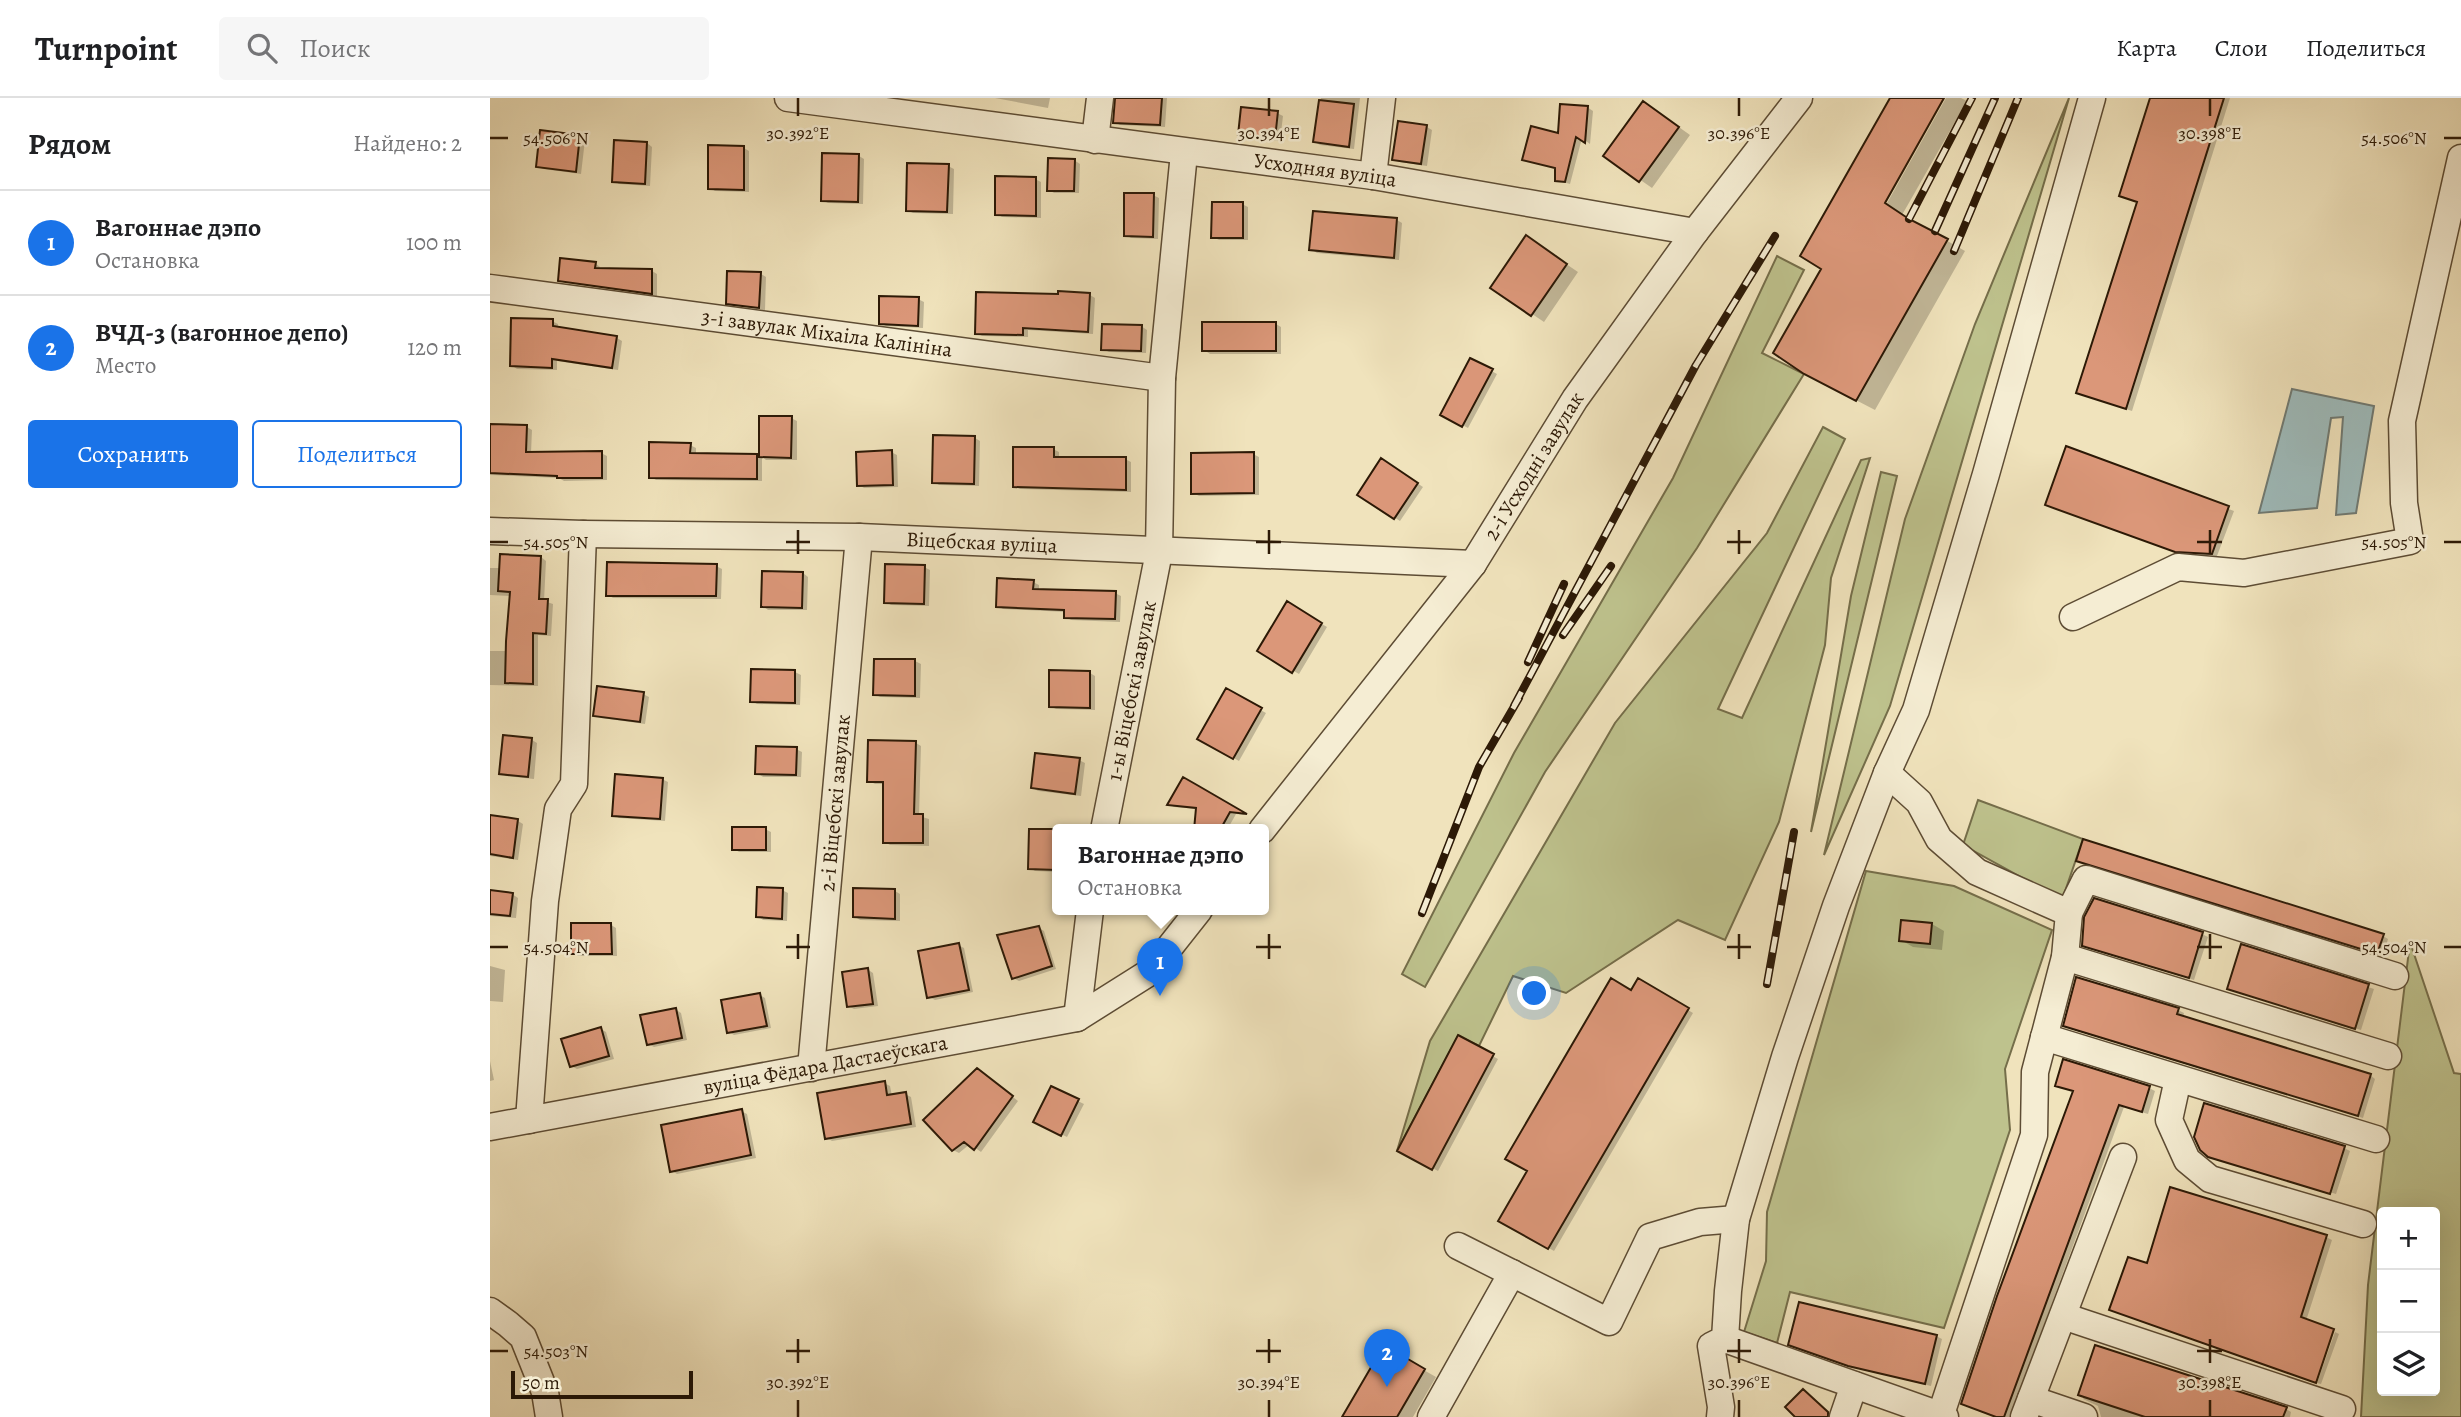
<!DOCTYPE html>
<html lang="ru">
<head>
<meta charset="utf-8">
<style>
  :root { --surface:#fff; --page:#f6f6f6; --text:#202124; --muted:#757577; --line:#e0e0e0; --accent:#1a73e8 }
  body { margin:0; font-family:Alegreya,serif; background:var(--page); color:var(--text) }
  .controls { position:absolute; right:21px; bottom:21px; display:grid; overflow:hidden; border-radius:7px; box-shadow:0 7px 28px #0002 }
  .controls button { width:63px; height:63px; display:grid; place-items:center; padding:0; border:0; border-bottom:2px solid var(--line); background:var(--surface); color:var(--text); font:35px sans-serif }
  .scale { position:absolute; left:21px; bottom:18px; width:182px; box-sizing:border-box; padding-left:7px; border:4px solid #2c1906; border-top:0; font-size:19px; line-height:24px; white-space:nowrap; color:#2c1906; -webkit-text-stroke:5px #f5edd3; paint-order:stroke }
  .you { position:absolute; left:1045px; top:896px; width:24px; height:24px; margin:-18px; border:5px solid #fff; border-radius:50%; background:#1a73e8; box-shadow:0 0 0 10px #1a73e833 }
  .badge { display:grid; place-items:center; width:46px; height:46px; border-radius:50%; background:var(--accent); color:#fff; font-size:23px; font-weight:700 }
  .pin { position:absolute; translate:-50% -58px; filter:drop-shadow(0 2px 4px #0008) }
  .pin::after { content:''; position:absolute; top:37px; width:24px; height:21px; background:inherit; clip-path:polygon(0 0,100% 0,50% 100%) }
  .popup { position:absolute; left:562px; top:726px; width:217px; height:91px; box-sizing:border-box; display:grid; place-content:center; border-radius:7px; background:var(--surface); filter:drop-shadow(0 2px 5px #0005); font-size:23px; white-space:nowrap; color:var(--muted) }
  .popup b { font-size:26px; color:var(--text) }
  .popup::after { content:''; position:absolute; left:50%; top:100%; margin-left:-14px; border:14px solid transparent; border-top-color:var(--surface) }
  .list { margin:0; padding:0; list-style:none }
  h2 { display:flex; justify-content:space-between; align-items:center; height:91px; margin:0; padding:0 28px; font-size:30px }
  h2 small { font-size:23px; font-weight:400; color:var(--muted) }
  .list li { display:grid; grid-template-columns:46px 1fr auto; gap:21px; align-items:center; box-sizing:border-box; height:105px; padding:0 28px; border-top:2px solid var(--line) }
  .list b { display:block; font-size:26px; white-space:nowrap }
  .list p { margin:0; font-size:23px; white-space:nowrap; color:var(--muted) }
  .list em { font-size:23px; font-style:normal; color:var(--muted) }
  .actions { display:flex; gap:14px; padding:21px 28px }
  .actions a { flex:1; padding:16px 0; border:2px solid var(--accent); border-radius:7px; text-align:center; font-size:24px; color:var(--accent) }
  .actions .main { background:var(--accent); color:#fff }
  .icon { flex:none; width:38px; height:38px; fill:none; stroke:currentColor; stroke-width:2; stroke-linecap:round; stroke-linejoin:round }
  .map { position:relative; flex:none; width:1971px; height:1319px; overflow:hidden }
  header { display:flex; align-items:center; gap:42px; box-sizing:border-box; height:98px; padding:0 35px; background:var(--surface); border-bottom:2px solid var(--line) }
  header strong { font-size:33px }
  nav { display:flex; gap:38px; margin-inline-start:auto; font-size:24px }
  .search { width:490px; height:63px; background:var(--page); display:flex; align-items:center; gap:18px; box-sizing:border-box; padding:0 24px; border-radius:7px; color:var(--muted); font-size:26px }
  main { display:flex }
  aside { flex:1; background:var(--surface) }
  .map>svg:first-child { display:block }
</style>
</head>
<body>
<header>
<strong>Turnpoint</strong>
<div class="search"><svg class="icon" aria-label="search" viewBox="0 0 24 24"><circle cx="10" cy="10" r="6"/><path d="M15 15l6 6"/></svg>Поиск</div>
<nav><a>Карта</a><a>Слои</a><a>Поделиться</a></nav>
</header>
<main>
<aside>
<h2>Рядом<small>Найдено: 2</small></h2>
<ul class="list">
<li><span class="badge">1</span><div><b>Вагоннае дэпо</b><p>Остановка</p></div><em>100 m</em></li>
<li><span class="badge">2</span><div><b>ВЧД-3 (вагонное депо)</b><p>Место</p></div><em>120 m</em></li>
</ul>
<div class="actions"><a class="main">Сохранить</a><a>Поделиться</a></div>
</aside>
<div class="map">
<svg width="1971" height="1319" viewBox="0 0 1971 1319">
  <rect width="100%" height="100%" fill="#f0e3bc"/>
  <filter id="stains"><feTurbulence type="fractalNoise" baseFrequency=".00286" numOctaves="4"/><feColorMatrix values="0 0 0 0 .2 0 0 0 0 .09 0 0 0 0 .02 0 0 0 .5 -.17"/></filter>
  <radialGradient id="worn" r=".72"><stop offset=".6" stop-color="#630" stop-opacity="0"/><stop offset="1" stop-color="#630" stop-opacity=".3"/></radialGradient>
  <path fill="#bec28d" stroke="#756e4a" stroke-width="2" fill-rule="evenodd" d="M1579,0l-179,608 -66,149 81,-336 70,-195z
    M1287,158l27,14 -42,83 42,21 -107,174 -152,224 -120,215 -23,-13 112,-221 159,-275z
    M1333,329l22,12 -127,270 24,9 119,-258 9,-2 -39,120 -6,67 -46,177 -54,118 -47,-20 -112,73 -53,-17 -34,70 -21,-10 -61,115 33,-110 185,-318 152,-190z
    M1391,374l16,4 -86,356 40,-236z
    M1488,702l105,39 -21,61 -99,-55z
    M1376,773l88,15 98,44 -47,139 5,61 -66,198 -154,-36 -13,51 -33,-11 22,-71 1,-49z
    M1920,844l44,131 7,1v343h-100l7,-132zM1892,1114h53v179h-53z"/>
  <path fill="#9ebbbb" stroke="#707a73" stroke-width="2" d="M1802,291l82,17 -18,107 -20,2 7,-98 -12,1 -14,90 -58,5z"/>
  <path fill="#0003" d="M505,0h55l-2,10z
    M627,0h50l-2,29 -45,-2 -5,-3z
    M831,0h39l-6,51 -34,-4 -5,-3z
    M1402,0h50l-63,112 3,2 64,-114h15l6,3 -65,114 63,36 -90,159 -50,-26z
    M1662,0h78l-98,313 -54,-18 60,-191 -17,-7z
    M1097,9l6,4 -3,33 -8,-6 -12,46 -14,-4 1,-11 -33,-10 35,-24z
    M1165,12l35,25 -38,53 -46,-32z
    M787,15l6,3 -3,25 -35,-4 -5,-3z
    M910,25l27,4 5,3 -5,36 -27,-4 -6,-3z
    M89,38l6,4 -4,34 -38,-5 -6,-3z
    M157,45l5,4 -2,39 -31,-2 -5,-3z
    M254,50l5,3v41l-34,-1 -5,-3z
    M334,57l35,1 5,3 -1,45 -35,-1 -6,-3z
    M584,62l6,4 -1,29h-25l-5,-3z
    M458,68l6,3 -1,45 -40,-1 -6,-3z
    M545,81l6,3v36l-39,-1 -5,-3z
    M663,97l6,3 -1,41 -27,-1 -5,-3z
    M752,106l6,3v33h-29l-6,-3z
    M907,122l5,3 -3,37 -82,-7 -6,-4z
    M1048,147l40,27 -34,50 -52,-35z
    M105,165l5,4v3l52,1 5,3v22l-92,-13 -6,-3z
    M271,176l5,3 -1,33 -32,-4 -6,-3z
    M600,197l5,3 -2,36 -65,-4v7l-46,-1 -5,-3 83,-37z
    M428,201l6,3 -1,26 -37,-2 -6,-3z
    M62,223l6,3v5l59,9 5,3 -4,29 -61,-9v9l-40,-1 -6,-4z
    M786,226l5,3v27h-71l-6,-4z
    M651,228l6,4 -1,23 -37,-1 -6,-3z
    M981,262l26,14 -29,54 -26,-14z
    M271,319l30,1 6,3v39h-31l-4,-3v24l-106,-1 -5,-3 39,-32 6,3v7l61,1 3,2z
    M0,327l37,2 5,3 -1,23h70l6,3v24l-43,1 -5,-3 -69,-3z
    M485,340l5,3 -1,45 -40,-1 -5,-3z
    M563,351l6,3v7h66l6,3v30l-111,-3 -6,-3z
    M1577,351l167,62 -17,45 -35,-2 -130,-47z
    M401,354l6,3 1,32 -34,1 -5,-3z
    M763,356l6,3v38l-60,1 -6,-3z
    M897,365l36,24 -23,34 -41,-27z
    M51,459l5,4 -2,40 9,3 -2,32 -13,-1v51l-48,-1v-34h17l4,-55 -21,-1v-27h11z
    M226,468l6,3 -1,30 -108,-1 -5,-3z
    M434,469l6,3 -1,36 -38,-1 -5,-3z
    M313,475l5,4 -1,33h-39l-5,-4z
    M543,484l6,3v5l76,3 6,3 -1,26 -49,-2 -5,-3v-5l-63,-3 -5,-3z
    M798,506l39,23 -28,47 -40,-23z
    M425,563l6,3 -1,34 -40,-1 -5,-3z
    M305,574l6,3 -1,30 -43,-1 -5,-3z
    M600,575l5,3v34l-39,-1 -6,-3z
    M736,593l40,22 -27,48 -40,-23z
    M153,596l6,3 -4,27 -44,-6 -6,-3z
    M14,639l28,3 5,3 -3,36 -28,-3 -6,-3z
    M426,645l5,3 -2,70 10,3v27l-39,-1 -5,-3v-58h-10l-6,-3z
    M306,651l6,3 -1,25h-38l-6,-4z
    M589,662l6,3 -4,33 -43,-5 -5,-3z
    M172,681l6,3 -3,39 -46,-3 -5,-3z
    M694,681l61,36 -9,-1 -9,16h-31l1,-21 -23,-2 -5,-3z
    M0,719l28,4 5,3 -5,36 -28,-4z
    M275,731l6,3v20h-32l-5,-3z
    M567,733v41l-22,-1 -5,-3z
    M1594,765l299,73 5,3 -5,17z
    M292,792l6,3 -1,28 -24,-1 -5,-4z
    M405,793l5,3v27l-40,-1 -6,-4z
    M0,794l22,2 6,4 -2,20 -26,-2z
    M1442,826l12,7 -2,19 -29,-3 -12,-7z
    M121,827l5,3 1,28h-39l-5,-3z
    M549,830l5,3 12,38 -37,12 -6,-3z
    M1712,836l6,3 -14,43 -105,-32z
    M468,847l6,3 9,44 -38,8 -6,-3z
    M1752,848l132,43 -13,41 -127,-39z
    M0,868l15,4 -2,32 -13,-1z
    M377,871l6,4 5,33 -24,3 -6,-3z
    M1587,881l101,31 6,3 -1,5 187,57 5,4 -12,39 -292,-89 -6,-3z
    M1149,883l54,32 -139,238 -53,-31z
    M270,897l5,3 6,30 -37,7 -5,-3z
    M185,911l6,4 6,27 -33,7 -6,-3z
    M111,931l5,3 8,27 -37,10 -6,-3z
    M969,940l39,21 -60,112 -39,-21z
    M0,963l4,19 -4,1z
    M493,976l35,27 -37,51 -11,-8 -11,9 -6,-3z
    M394,985l6,3 2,10 13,-2 6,3 5,30 -84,14 -5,-3z
    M561,990l33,16 -17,33 -32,-16z
    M1573,990h86l6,3 -7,23 -24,-7 -114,310h-13l77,-326z
    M251,1013l6,3 9,44 -79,16 -5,-3z
    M1854,1050l6,3 -14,43 -127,-39z
    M1836,1139l6,3 -26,81 -158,-56z
    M1845,1234l4,2 -18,50 -4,-1z
    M1446,1238l6,3 -11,47 -76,-18 -59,-21z
    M895,1250l51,29 -23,40h-69z
    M1594,1299l202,12 5,3 -1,5h-189l-3,-11 -15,-7z"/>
  <path fill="#db9779" stroke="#2c1906" stroke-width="2" d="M625,0h47l-2,27 -47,-2z
    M1400,0h54l-59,105 24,16 39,20 -92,162 -52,-27 -31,-21 48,-84 -21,-13z
    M1660,0h74l-98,311 -50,-16 61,-191 -18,-6z
    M829,2l35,4 -5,43 -36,-5z
    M1153,3l36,26 -40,55 -36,-26z
    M1070,6l28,2 -3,37 -9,-6 -11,45 -10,-1v-13l-33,-8 9,-34 27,7z
    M751,9l37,4 -3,28 -37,-4z
    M908,23l29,4 -6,39 -29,-4z
    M50,32l40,5 -4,37 -40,-5z
    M124,42l33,2 -2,42 -33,-2z
    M218,47l36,1v44l-36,-1z
    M332,55l37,1 -1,48 -37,-1z
    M558,60l27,1 -1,32h-27z
    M417,65l42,1 -2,48 -41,-1z
    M505,78l41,1v39l-41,-1z
    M634,95h30l-1,44 -29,-1z
    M722,104h31v36h-32z
    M823,113l84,7 -3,40 -85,-8z
    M1036,137l41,29 -36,52 -41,-28z
    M70,160l36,4 -1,6 57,1v25l-94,-13z
    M237,173l34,1 -2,36 -33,-4z
    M568,193l32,2 -2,39 -65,-4v7l-48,-1 1,-42 82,2z
    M389,198l40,1 -1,29 -39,-2z
    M21,220l42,1v7l64,10 -5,32 -60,-9v9l-42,-2z
    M712,224h74v29h-74z
    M612,226l40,1 -1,26 -40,-1z
    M980,260l23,11 -31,58 -22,-12z
    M269,318h33l-1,42 -32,-1z
    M0,326l37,1 -1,27 76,-1v27h-45v-2l-67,-3z
    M443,337l42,1 -1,48 -42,-1z
    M159,344l42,1 -1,10 67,1v25l-108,-1z
    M1576,348l163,60 -17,48 -37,-2 -130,-47z
    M523,349h41v10h72v33l-113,-3z
    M402,352l1,35 -36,1 -1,-34z
    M764,354v41l-63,1v-41z
    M891,360l37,25 -24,36 -37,-24z
    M10,456l41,2 -2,43h9l-2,35 -13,-1v51l-28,-1 1,-42 4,-49 -12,-1z
    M117,464l110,2 -1,32h-110z
    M395,466l40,1 -1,39 -40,-1z
    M272,473l41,1 -1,36 -41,-1z
    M507,480l37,2 -1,9 83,2 -1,28 -51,-1v-8l-68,-3z
    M797,503l35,22 -30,50 -35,-22z
    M384,561h41v37l-42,-1z
    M261,571l44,1v33l-45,-1z
    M559,572l41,1v37l-41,-1z
    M107,588l47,6 -4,30 -47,-6z
    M736,590l36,20 -29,51 -36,-20z
    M13,637l29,3 -4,39 -29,-3z
    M378,642l48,1 -2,73h9v29h-40v-61h-16z
    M266,648l41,1 -1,28 -41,-1z
    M545,655l45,5 -5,36 -44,-6z
    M125,676l48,4 -3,41 -48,-3z
    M693,679l14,8 50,29 -17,-2 -10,18h-26l2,-22 -29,-3z
    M0,717l28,4 -5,39 -23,-4z
    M242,729h34v23h-34z
    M539,731h28v41l-29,-1z
    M1593,741l301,95 -7,20 -301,-93z
    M267,789l26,1 -1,31 -26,-2z
    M363,790l42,1v30l-42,-2z
    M0,792l23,3 -3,23 -20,-2z
    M1604,800l109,34 -14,46 -107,-32 2,-29z
    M1411,822l31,3 -2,21 -31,-3z
    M81,825h40l1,31h-41z
    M549,828l13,40 -40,13 -15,-44z
    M469,845l10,47 -42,8 -9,-47z
    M1751,846l128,40 -14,45 -128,-40z
    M378,870l5,36 -26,3 -5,-35z
    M1586,879l103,31 -2,6 194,60 -13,42 -295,-90z
    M1121,880l20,12 7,-12 51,30 -141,241 -50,-28 29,-50 -22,-12z
    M270,895l7,33 -40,7 -6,-33z
    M186,910l6,30 -35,7 -7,-30z
    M111,929l8,29 -39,11 -9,-28z
    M968,937l36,19 -62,116 -35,-19z
    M1573,961l87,27 -8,26 -23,-7 -115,312h-8l-35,-13 36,-108 76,-205 -18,-5z
    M487,970l36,28 -39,54 -10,-8 -12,9 -29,-31z
    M395,983l2,14 19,-3 5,32 -86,15 -8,-46z
    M561,988l28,13 -18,37 -28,-14z
    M1714,1005l141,43 -15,48 -122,-37 -8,-7 -6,-13z
    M252,1011l9,46 -81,17 -9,-47z
    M1680,1089l157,48 -26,82 33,12 -18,54 -207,-73 19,-53 19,6z
    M1309,1204l138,33 -12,49 -77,-18 -60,-21z
    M894,1247l41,24 -28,48h-55z
    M1605,1247l192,62 -4,10h-138l-67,-22z
    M1313,1291l25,23v5h-33l-10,-10z"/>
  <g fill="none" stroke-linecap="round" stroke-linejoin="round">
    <defs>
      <g id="minor">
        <path id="s1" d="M298,0l585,78 322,56"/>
        <path d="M605,42l5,-42"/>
        <path d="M883,78l9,-78"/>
        <path id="s2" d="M0,190l672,90"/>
        <path id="s3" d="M0,433l93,3 276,3 614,27"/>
        <path d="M1583,519l105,-50 66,6 166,-32 -6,-38 -2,-82 59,-263"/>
        <path d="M1397,675l32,29 20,37 38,33 92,41 -4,44 -30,115 -1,63 -94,282"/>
        <path id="s4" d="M614,732l55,-278 3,-174 22,-225"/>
        <path id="s5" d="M772,732l211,-266 102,-165 120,-167 104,-134"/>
        <path d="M1579,815l17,-34 309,97"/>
        <path d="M1575,859l323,99"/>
        <path d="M587,920l13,-108"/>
        <path d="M1554,939l332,102"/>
        <path id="s6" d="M321,970l48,-531"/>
        <path d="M1688,981l-9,41 18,40 23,19 153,45"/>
        <path d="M39,1022l16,-219 13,-92 16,-25 9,-250"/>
        <path id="s7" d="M0,1029l587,-109 73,-46 49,-62"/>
        <path d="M968,1148l151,76 41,-85 50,-15 36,-3"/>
        <path d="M0,1213l18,13 15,13 22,55 4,25"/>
        <path d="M1573,1218l279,93"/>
        <path d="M1235,1241l220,78"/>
        <path d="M1541,1301l53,18"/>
        <path d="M941,1319l81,-144"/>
        <path d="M1230,1319l1,-10 -10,-61 14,-7 3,-48 8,-72 49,-162 51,-151 51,-133 29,-63 70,-236 106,-376"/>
        <path d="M1353,1319l11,-32"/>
        <path d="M1534,1319l99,-260"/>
      </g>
    </defs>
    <use href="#minor" stroke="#5d4c34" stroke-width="29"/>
    <use href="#minor" stroke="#f5edd3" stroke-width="26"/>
    <defs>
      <path id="rail" d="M1419,121l63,-121
        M1445,133l60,-133
        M1464,153l64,-153
        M1073,537l48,-69
        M1038,564l36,-78
        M1024,608l182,-341 79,-129
        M932,815l57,-146 40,-69
        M1277,886l27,-152"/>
    </defs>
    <use href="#rail" stroke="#2c1906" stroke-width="8"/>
    <use href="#rail" stroke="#f5edd3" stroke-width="5" stroke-dasharray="16" stroke-linecap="butt"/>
  </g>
  <path fill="none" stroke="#2c1906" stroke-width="2.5" d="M308,0v18M779,0v18M1249,0v18M1720,0v18M0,40h18M1954,40h17M308,432v24M779,432v24M1249,432v24M1720,432v24M0,444h18M296,444h24M766,444h25M1237,444h24M1707,444h25M1954,444h17M308,836v25M779,836v25M1249,836v25M1720,836v25M0,849h18M296,849h24M766,849h25M1237,849h24M1707,849h25M1954,849h17M308,1241v24M779,1241v24M1249,1241v24M1720,1241v24M0,1253h18M296,1253h24M766,1253h25M1237,1253h24M1707,1253h25M308,1302v17M779,1302v17M1249,1302v17M1720,1302v17"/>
  <g text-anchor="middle" stroke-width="5" stroke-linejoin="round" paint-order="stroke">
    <g font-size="21" fill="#2c1906" stroke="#f5edd3">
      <text dy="7" stroke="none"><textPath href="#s1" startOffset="542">Усходняя вуліца</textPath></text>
      <text dy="7" stroke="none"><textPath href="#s2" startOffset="340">3-і завулак Міхаіла Калініна</textPath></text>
      <text dy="7" stroke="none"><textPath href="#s5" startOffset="455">2-і Усходні завулак</textPath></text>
      <text dy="7" stroke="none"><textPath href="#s3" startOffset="492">Віцебская вуліца</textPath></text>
      <text dy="7" stroke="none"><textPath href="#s4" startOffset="142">1-ы Віцебскі завулак</textPath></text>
      <text dy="7" stroke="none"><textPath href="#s6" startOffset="266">2-і Віцебскі завулак</textPath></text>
      <text dy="7" stroke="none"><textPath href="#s7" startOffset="341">вуліца Фёдара Дастаеўскага</textPath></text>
    </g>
  </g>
  <g font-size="18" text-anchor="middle" fill="#2c1906" stroke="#f5edd3" stroke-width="5" stroke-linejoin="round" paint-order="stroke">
    <text x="308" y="41">30.392°E</text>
    <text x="779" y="41">30.394°E</text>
    <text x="1249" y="41">30.396°E</text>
    <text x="1720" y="41">30.398°E</text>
    <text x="66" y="46">54.506°N</text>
    <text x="1904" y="46">54.506°N</text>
    <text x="66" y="450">54.505°N</text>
    <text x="1904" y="450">54.505°N</text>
    <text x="66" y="855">54.504°N</text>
    <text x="1904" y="855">54.504°N</text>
    <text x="66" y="1259">54.503°N</text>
    <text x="308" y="1290">30.392°E</text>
    <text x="779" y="1290">30.394°E</text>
    <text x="1249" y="1290">30.396°E</text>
    <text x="1720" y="1290">30.398°E</text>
  </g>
  <rect width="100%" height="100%" filter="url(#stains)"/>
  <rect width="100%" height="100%" fill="url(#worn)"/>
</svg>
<div class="controls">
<button>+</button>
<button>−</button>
<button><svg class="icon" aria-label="layers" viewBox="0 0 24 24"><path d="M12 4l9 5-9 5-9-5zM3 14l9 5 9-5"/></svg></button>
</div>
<div class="scale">50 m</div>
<div class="you"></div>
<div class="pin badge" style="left:670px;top:898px">1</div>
<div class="popup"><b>Вагоннае дэпо</b>Остановка</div>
<div class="pin badge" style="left:897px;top:1289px">2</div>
</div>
</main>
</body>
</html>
